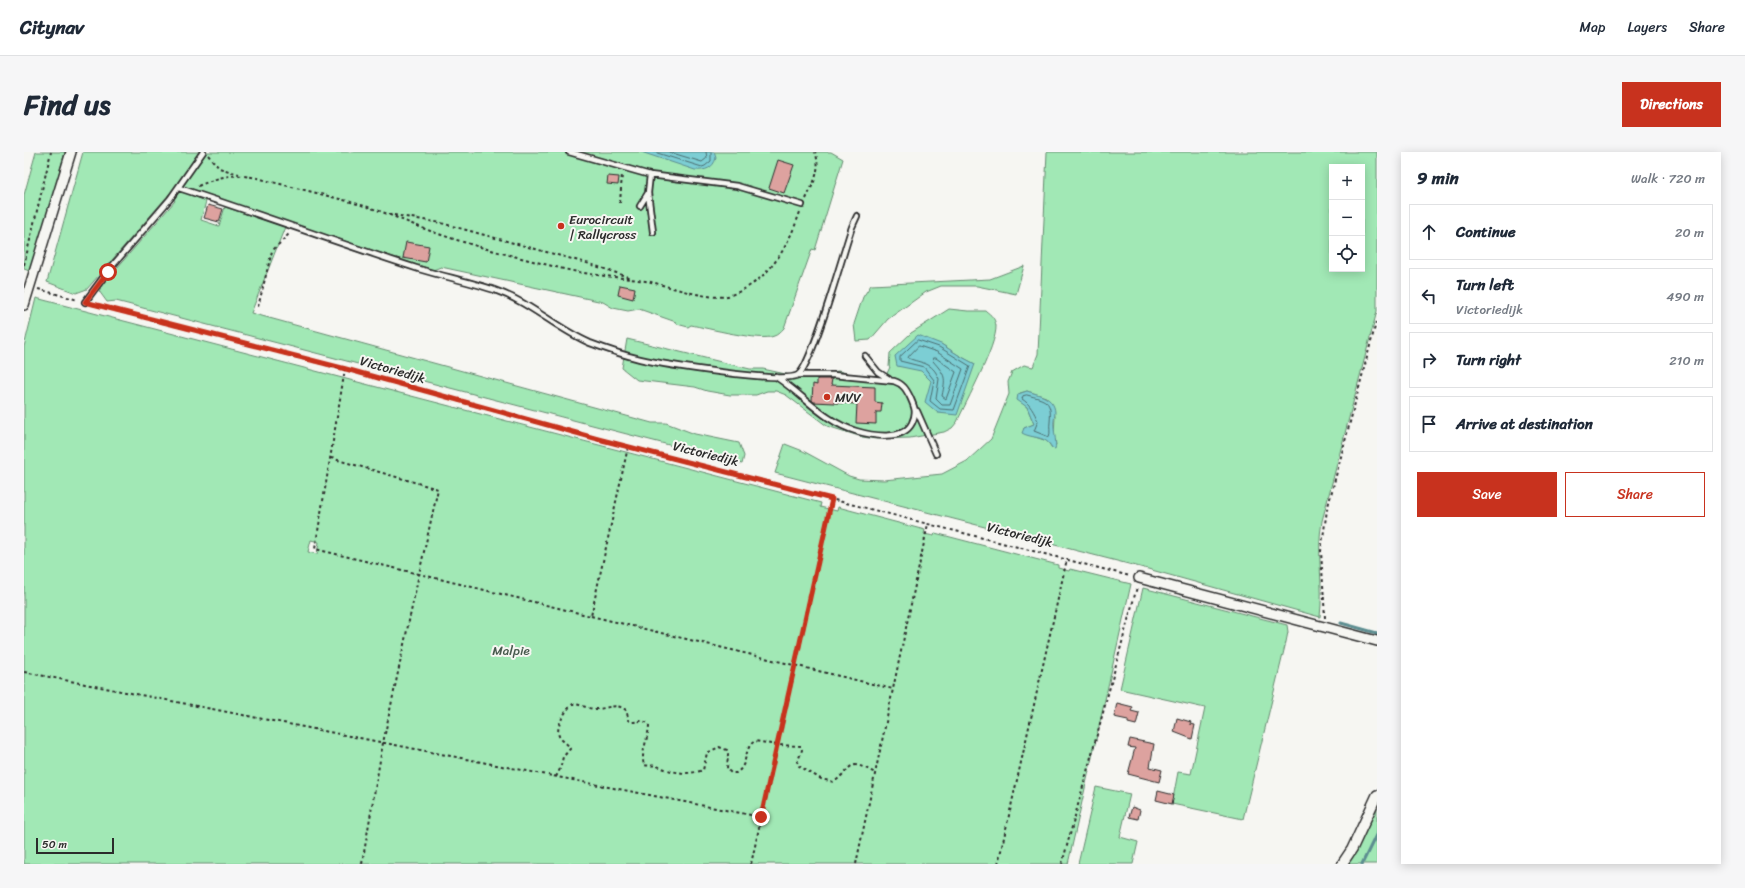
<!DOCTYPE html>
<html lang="en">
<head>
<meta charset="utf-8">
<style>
  :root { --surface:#fff; --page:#f6f6f7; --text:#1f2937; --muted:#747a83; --line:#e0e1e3; --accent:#c8321e }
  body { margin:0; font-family:Sriracha,sans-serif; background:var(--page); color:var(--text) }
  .controls { position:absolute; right:12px; top:12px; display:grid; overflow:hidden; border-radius:0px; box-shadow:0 2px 10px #0003 }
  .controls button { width:36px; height:36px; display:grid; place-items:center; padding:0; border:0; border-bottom:1px solid var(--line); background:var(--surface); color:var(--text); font:20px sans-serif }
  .scale { position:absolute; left:12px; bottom:10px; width:78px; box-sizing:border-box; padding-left:4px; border:2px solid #2b2b2b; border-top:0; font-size:11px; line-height:14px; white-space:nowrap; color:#2b2b2b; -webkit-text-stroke:3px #f6f6f2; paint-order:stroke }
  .stop { position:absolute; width:12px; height:12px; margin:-9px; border:3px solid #c8321e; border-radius:50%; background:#fff }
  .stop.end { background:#c8321e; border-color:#fff; box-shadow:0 1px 4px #0008 }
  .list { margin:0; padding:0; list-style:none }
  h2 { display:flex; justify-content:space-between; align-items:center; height:52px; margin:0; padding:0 16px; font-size:17px }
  h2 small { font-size:13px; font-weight:400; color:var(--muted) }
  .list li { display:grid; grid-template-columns:26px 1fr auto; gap:12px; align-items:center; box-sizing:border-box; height:56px; margin:0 8px 8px; padding:0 8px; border:1px solid var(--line); border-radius:0px }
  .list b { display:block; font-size:15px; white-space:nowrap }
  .list p { margin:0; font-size:13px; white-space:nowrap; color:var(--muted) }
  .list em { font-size:13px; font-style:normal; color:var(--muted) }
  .actions { display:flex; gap:8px; padding:12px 16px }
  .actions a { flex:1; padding:9px 0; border:1px solid var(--accent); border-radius:0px; text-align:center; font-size:14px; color:var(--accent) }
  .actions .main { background:var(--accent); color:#fff }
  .icon { flex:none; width:22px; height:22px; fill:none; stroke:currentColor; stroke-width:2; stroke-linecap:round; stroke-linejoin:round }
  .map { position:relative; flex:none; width:1353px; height:712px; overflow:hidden; border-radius:0px }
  header { display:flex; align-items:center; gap:24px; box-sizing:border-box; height:56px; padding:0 20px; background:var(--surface); border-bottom:1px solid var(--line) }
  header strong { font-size:19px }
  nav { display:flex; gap:22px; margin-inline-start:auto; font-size:14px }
  .intro { display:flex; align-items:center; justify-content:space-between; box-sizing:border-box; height:96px; padding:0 24px }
  h1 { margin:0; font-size:28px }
  .button { padding:10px 18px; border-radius:0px; background:var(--accent); color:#fff; font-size:14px; font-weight:700 }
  main { display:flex; gap:24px; padding:0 24px }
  aside { flex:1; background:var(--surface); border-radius:0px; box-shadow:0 2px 10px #0003 }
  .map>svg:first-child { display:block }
</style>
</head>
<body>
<header>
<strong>Citynav</strong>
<nav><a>Map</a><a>Layers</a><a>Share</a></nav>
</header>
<div class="intro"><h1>Find us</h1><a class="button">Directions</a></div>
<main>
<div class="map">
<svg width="1353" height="712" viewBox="0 0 1353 712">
  <rect width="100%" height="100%" fill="#f6f6f2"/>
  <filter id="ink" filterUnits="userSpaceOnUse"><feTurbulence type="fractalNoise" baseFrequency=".025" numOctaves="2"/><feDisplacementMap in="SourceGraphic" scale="8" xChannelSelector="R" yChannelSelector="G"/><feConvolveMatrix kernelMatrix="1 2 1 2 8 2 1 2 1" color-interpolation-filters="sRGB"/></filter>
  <g filter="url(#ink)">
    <path fill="#a1e8b5" stroke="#668a70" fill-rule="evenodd" d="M12,0h29l-33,120 -8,-3v-74z
      M59,0h748l12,7 -28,91 -3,-1 -28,79c-3,3 -6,7 -10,8 -13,6 -67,-8 -83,-11l-3,2 -11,-3 -1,-2 -37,-13 -11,2 -15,-3 -10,-6 -162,-35 -8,3 -225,-74 -12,1 10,4 -5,19 18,6 6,-19 60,20 -34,86 401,110h14l29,11 44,9 5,13 -2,8 -626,-163 -9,1 -8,-11 4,-7 72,-83 -5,-8 -83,96 -11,4 -29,-11z
      M1023,0h330v159l-55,210c-6,32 2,64 -2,96l-172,-48 -373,-96 10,-29 18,7 46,25 10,3 25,1 58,-6 25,-13 24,-22 18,-45 -1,-12 4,-10 12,-7 9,2 5,-13zM1308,15h30v102h-30zM1003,239l19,6 9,19 -1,20 2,9 -4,3 -5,-7 -24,-8 1,-5 10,-4 -7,-17 -5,-4 -2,-10z
      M1000,114l-8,28 -39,-8h-36l-15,6 -38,27 -18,21 -14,1 -2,-17 9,-27 8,-12 119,-6z
      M12,146l785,205 -1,4 17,4 1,-4 87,23 -1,4 10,2 1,-3 123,32v3l11,3 1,-2 61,15 -63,280h-1044v-517zM287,388l8,2 -2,12 -9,-2z
      M925,157l19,2h18c5,4 9,7 10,15 1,19 -30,76 -39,96l-5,6 -8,4 -34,6 -34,1 -14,-2 -35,-11 -41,-31 -10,-4h-9l-11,4h-26l-23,-4 -12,-4 -58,-7 -15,-12 5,-29 123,30h13l36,8 39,-6 27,6 14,-1 4,6 7,-15h-1l1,-14 21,-20zM917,192l19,12 15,8 -44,17 -9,-10z
      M1119,436l144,37 1,7 -2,10 -43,177 -71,-15 6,-32 13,2 14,-66 -85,-19z
      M1072,635l34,7 -10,43 18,5 -5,22h-55z
      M1353,653v59h-30l10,-17z"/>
    <path fill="#7cced4" stroke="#5c8d90" d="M617,0h73l2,6c-3,10 -10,13 -21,12z
      M894,183l23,9 19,12 15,8 -18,51 -19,-2 -13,-11 6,-21 -10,-10 -24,-5 -2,-10z
      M1003,239c12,4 27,6 28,21 0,5 -2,10 -1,15 0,7 3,16 1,22l-3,-1c-6,-13 -20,-9 -30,-15l2,-5 10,-4 -7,-17 -10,-7 1,-6z"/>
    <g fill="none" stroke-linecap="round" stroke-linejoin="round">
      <path stroke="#4b6c6f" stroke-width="1" d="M630,0l48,15 3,-1 6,-5v-9
        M645,0l33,10 5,-4 -1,-6
        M894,188l21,7 31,19 -16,44 -14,-1 -10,-8 4,-21 -10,-13 -24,-6v-4z
        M895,194l18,6 26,17 -13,36h-8l-6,-6 3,-20c-7,-18 -17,-15 -31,-21l1,-2z
        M909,206h3l20,14 -10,27 -4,-3c4,-19 4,-20 -9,-35z
        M1003,243c19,5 25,5 23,27 -1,5 1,10 -1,15l-15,-6 4,-10c-4,-9 -8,-17 -16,-22l1,-3z"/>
      <path stroke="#5c8d90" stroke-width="3" d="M1317,471l36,10
        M1338,712l15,-31"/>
    </g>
    <path fill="#dda29f" stroke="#2b2b2b" d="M754,8l16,5 -10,28 -15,-5z
      M584,24l11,1 -1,8 -11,-1z
      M184,53l15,4 -4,13 -15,-4z
      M382,90l23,4 -3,16 -23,-4z
      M596,133l15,3 -2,11 -15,-4z
      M793,227h15l-1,6 44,2v15l7,1 -1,9h-5v12l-20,-1 1,-19 -44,-2 -1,-2 1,-16 4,1z
      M1093,551l16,4 -2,4 8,2 -3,12 -8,-2v-3l-14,-3z
      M1153,566l14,4 -1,2 5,1 -3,14 -18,-7z
      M1106,587l24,5 -4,23 12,3 -3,12 -31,-8 7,-26 -7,-1z
      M1134,639l16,4 -2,9 -16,-4z
      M1108,655l8,3 -2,9 -9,-2z"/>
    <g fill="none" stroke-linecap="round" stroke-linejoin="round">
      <defs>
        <path id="service" d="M545,0l81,23 87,11 65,19
          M626,23l-2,18 5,39
          M155,36c80,26 159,55 240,81 26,8 53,13 78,22 34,12 60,38 93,52 16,6 33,12 50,16 21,5 144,25 158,16 14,-9 46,-125 54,-148l5,-11
          M616,54l8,-13
          M61,150l23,-31 62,-72 33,-47
          M841,204l13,16 11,7
          M752,225c28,18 48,45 80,54 17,5 47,10 56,-8 5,-11 3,-15 -2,-26 -4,-8 -7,-13 -16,-16l-61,-6h-34
          M893,259l19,43"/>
        <path id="minor" d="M0,153l47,-153
          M1115,426l238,63
          M1318,712l10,-15 25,-54"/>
      </defs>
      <use href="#service" stroke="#2b2b2b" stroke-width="8"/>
      <use href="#minor" stroke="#2b2b2b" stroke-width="12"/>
      <path stroke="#2b2b2b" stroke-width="2" stroke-dasharray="3 3" stroke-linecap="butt" d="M184,3l11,13 20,6
        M174,34c24,-10 32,-13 59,-8 37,10 75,18 111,29 19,6 38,15 57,22 45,17 93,28 139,40 29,7 58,8 87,13 21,5 61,20 80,13 38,-14 56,-46 69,-83
        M782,47c7,-15 16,-30 9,-47
        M596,51l2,-29
        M364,62l53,9 149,41 41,14
        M0,113l27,-113
        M14,137l40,11
        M68,152l253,65 253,70 532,137
        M234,155l14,-56 18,-18
        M307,306l107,31 -19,85 -104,-25 30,-180
        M567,464l302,73 35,-165
        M1301,466l-4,-67 6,-41 50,-191
        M0,520l737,145
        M532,625l4,-8 3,-12 7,-8c-2,-6 -9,-8 -11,-13 -4,-9 7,-27 14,-32 7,0 13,4 21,5 12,1 22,-8 33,2l1,9 3,2c8,0 11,-3 18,2 0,14 -9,28 -5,41 4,1 8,0 13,1 15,6 29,10 46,4l4,-17 12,-6 8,3 1,4 -1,15 4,4h5c13,-8 7,-25 19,-32l22,4 24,1 1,4 -5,13 2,3 22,13 13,3c21,-16 13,-24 41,-9
        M338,712l21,-121 36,-169 172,42 37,-169
        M727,712l81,-365
        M832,712l37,-175
        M974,712l69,-305
        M1038,712l75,-277"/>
      <use href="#service" stroke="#f6f6f2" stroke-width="4.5"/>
      <use href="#minor" stroke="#f6f6f2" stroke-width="9"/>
    </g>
  </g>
  <g fill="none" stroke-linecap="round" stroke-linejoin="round" filter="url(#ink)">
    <path stroke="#c8321e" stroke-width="5" d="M84,120l-23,30 261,67 252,70 234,60 -71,318"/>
  </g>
  <g fill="#c8321e" stroke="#f6f6f2" stroke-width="1.5">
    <circle cx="537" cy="74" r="4"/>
    <circle cx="803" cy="245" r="4"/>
  </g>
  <g text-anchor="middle" stroke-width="4" stroke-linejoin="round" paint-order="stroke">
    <g font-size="13" fill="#2b2b2b" stroke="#f6f6f2" text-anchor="start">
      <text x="545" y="72">Eurocircuit<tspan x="545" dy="15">| Rallycross</tspan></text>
      <text x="811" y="250">MVV</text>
    </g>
    <g font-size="13" fill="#2b2b2b" stroke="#f6f6f2">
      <text transform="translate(369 217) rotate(16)" y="5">Victoriedijk</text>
      <text transform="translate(682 301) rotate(14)" y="5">Victoriedijk</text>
      <text transform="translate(996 382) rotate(14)" y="5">Victoriedijk</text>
    </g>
    <g font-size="13" fill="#485a4e" stroke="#f6f6f2">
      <text x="487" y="503">Malpie</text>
    </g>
  </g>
</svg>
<div class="controls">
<button>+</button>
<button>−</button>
<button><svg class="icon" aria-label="locate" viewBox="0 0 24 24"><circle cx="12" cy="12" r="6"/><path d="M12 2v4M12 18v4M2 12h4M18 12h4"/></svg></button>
</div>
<div class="scale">50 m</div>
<div class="stop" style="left:84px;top:120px"></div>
<div class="stop end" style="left:737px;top:665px"></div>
</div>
<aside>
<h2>9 min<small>Walk · 720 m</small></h2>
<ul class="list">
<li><svg class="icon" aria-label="ahead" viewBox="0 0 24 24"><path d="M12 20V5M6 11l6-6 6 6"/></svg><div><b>Continue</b></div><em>20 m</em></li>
<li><svg class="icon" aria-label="left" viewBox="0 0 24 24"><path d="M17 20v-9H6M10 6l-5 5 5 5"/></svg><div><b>Turn left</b><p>Victoriedijk</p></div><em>490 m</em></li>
<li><svg class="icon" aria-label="right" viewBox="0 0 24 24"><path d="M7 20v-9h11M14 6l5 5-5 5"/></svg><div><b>Turn right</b></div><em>210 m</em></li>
<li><svg class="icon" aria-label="arrive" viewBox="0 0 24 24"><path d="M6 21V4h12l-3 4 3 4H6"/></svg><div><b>Arrive at destination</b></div></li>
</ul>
<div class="actions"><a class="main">Save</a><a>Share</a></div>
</aside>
</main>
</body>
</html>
